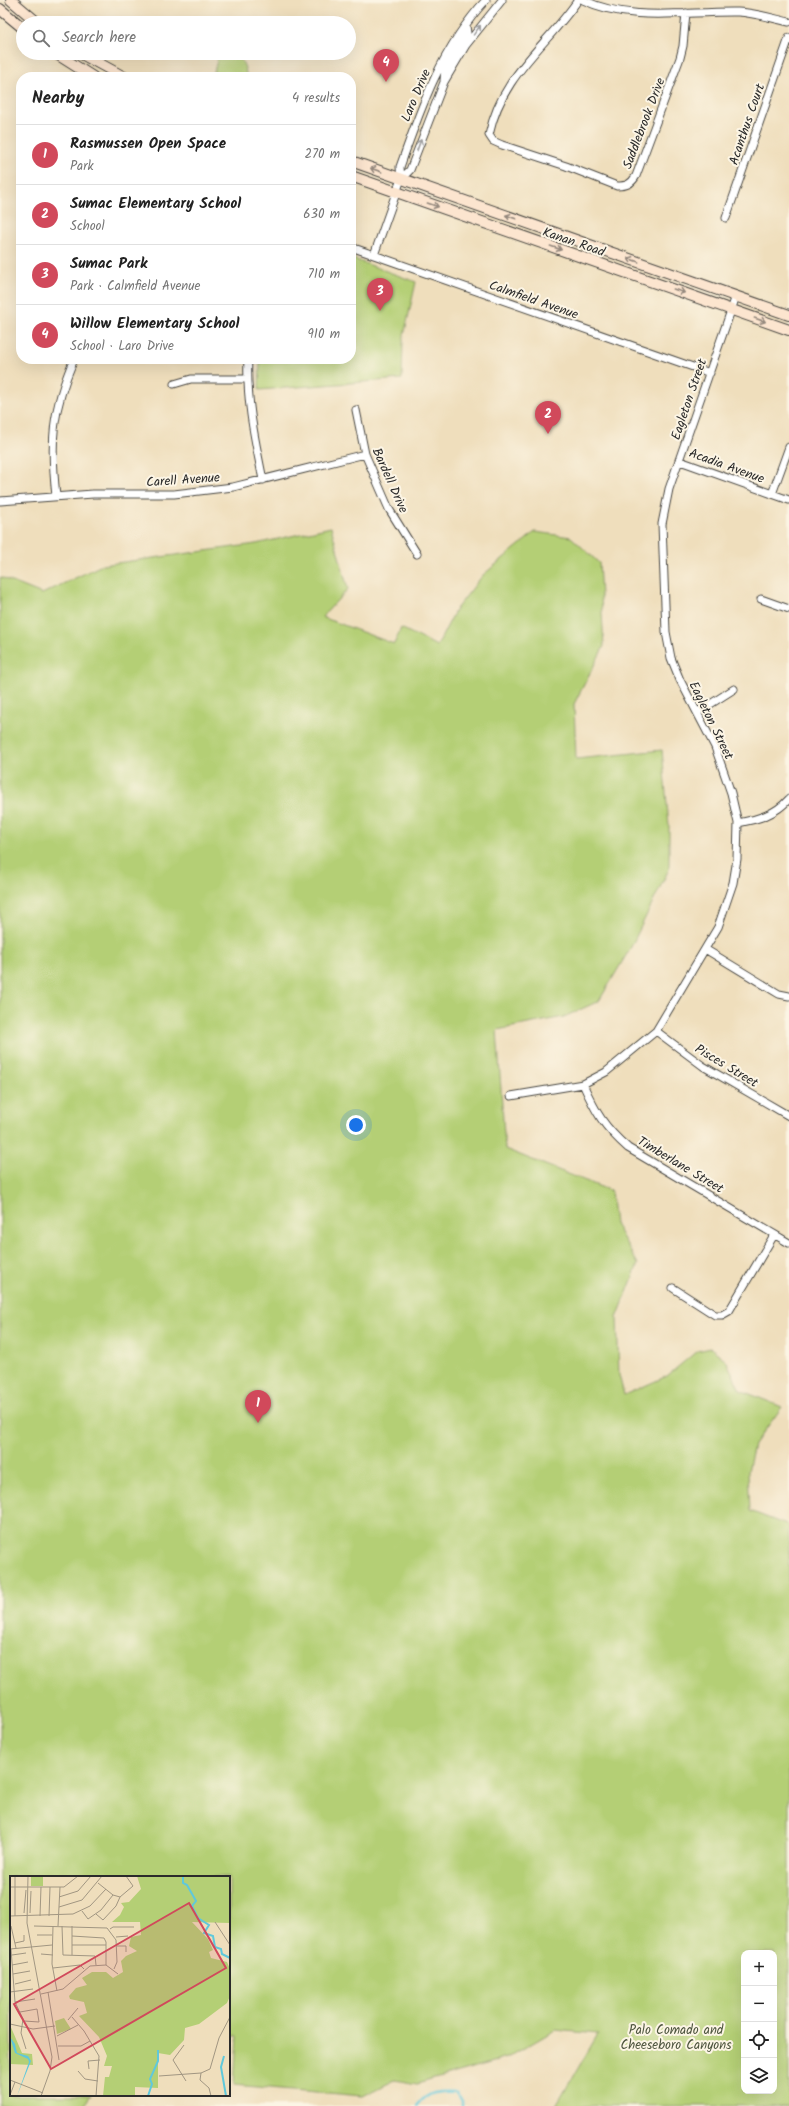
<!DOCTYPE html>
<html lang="en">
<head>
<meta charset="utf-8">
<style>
  :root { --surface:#fff; --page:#f2f2f2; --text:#222; --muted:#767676; --line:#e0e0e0; --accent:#d1495b }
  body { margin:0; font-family:Kalam,sans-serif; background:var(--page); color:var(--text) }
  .controls { position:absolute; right:12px; bottom:12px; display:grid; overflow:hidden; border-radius:8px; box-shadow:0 4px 16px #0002 }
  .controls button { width:36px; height:36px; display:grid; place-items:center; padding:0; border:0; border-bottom:1px solid var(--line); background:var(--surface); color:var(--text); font:20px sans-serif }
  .you { position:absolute; left:356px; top:1125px; width:14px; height:14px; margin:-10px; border:3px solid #fff; border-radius:50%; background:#1a73e8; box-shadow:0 0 0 6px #1a73e833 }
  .badge { display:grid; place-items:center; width:26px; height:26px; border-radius:50%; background:var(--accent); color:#fff; font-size:13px; font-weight:700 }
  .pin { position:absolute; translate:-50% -33px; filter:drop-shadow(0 1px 2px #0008) }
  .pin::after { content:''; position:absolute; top:21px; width:14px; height:12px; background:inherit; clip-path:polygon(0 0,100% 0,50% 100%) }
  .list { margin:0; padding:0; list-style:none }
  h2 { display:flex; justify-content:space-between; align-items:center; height:52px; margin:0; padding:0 16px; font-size:17px }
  h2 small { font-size:13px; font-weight:400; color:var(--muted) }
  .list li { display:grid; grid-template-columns:26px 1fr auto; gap:12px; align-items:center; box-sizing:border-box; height:60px; padding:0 16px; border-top:1px solid var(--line) }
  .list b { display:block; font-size:15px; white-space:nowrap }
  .list p { margin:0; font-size:13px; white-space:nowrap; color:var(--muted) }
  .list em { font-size:13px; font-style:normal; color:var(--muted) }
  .icon { flex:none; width:22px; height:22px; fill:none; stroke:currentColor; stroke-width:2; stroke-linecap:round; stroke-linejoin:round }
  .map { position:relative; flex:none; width:789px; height:2106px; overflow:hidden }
  .search { position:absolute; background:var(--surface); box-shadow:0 4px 16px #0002; left:16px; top:16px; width:340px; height:44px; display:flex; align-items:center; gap:10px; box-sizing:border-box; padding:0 14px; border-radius:22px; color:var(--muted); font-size:15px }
  .panel { position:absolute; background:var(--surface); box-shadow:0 4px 16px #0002; left:16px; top:72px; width:340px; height:292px; border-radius:16px }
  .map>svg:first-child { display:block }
</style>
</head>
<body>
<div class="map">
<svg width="789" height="2106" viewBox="0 0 789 2106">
  <rect width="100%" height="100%" fill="#fcf5e5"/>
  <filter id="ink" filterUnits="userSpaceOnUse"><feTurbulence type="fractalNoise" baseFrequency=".025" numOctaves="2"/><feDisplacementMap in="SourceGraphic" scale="8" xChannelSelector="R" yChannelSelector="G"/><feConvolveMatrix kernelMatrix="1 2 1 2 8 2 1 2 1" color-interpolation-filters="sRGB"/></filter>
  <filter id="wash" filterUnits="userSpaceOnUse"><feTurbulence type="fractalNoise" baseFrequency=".012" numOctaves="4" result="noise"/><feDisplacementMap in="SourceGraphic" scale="16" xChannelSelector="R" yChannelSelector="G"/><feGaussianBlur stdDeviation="0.9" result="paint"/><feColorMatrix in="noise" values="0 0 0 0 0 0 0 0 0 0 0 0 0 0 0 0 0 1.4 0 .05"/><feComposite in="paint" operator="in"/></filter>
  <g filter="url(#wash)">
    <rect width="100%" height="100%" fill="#efdebc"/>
    <path fill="#b4cf75" stroke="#707d50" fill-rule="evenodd" d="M219,53c4,0 9,-1 13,0 9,2 15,16 14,24h-41l8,-2z
      M351,258l65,24 -13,58 -1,39 -143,11 1,-31h91z
      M331,527l17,62 -26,28 72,27 7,-16 36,18 19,-37 27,-34 52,-43 36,5 28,26 5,83 -30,58 2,55 86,-9 7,76v43l-38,78 -32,54 -35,16 -67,13 8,119 106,42 4,33 23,40 -21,54 2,57 5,20 43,-19 30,-25 14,-3 15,12 14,30 42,17 -28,38 -6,26 2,40 39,15v580h-233l42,-72 -43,-4 -48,28 -90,26 -22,-4 -32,16 -129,-11 3,-48 -8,-2v-158h-218v218h80l-8,11h-83v-1529l42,17 60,-29 154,-21zM744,1953h30v138h-30z"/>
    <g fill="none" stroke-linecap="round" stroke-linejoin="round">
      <path stroke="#60c8db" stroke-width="2.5" d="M417,2106c11,-15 22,-15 39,-14l6,10v4"/>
    </g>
  </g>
  <g filter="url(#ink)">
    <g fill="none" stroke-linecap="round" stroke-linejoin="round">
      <defs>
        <path id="street" d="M578,0c-32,47 -76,74 -89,135l4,6 9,4 64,21 51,20c10,0 14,-2 19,-10l44,-118 3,-12 3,-33
          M583,0c49,23 102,11 155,12 17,1 34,6 51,10
          M444,80l1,-11 22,-36 -1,-7
          M401,179l-1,-12c21,-60 42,-120 86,-167
          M726,218l63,-180
          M351,247l359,126
          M374,255l27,-76 9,-9 34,-88 22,-37 36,-45
          M248,359c-2,41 7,81 15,121
          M174,384l17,-5h56
          M356,410l9,44 24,55 28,45
          M680,461l109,39
          M772,494l17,-47
          M56,496c-6,-55 -4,-86 18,-137
          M0,501l93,-7h81l59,-7 132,-33
          M761,599l28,10
          M698,712l36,-23
          M738,823c20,-4 37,-8 51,-24
          M705,949l74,45 10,2
          M656,1031l47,35 86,50
          M583,1084c13,29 21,43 45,64l161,95
          M511,1096l72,-12 23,-12 50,-41 62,-104 15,-44 4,-24 1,-36 -7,-30 -16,-46 -35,-67 -9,-22 -5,-26 -4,-108 7,-35 67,-193
          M673,1288l42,27h7l7,-4 45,-76"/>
        <path id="secondary" d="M11,0l27,23
          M0,9l23,19
          M55,53l38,24
          M80,53l44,24
          M351,161l438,154
          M351,176l438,154"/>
      </defs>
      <use href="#street" stroke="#484641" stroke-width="9"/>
      <use href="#secondary" stroke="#484641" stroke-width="12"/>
      <use href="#street" stroke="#fff" stroke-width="7"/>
      <use href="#secondary" stroke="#fce5cf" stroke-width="10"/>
    </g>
    <defs><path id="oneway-shaft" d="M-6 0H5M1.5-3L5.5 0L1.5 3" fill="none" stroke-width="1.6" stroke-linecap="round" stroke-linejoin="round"/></defs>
    <g stroke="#a0a0a0">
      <use href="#oneway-shaft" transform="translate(477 30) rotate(-54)"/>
      <use href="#oneway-shaft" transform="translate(419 145) rotate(-70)"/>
    </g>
    <g stroke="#94887d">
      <use href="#oneway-shaft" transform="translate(376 170) rotate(-161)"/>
      <use href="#oneway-shaft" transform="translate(433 205) rotate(19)"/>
      <use href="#oneway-shaft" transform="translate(511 217) rotate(-161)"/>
      <use href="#oneway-shaft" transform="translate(556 248) rotate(19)"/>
      <use href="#oneway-shaft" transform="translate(633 260) rotate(-161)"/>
      <use href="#oneway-shaft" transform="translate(679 291) rotate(19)"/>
      <use href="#oneway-shaft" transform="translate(760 320) rotate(19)"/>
    </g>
  </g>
  <g text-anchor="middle" stroke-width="4" stroke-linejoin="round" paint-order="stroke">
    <g font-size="13" fill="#2b2b2b" stroke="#fcf5e5">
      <text transform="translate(415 95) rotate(-67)" y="5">Laro Drive</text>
      <text transform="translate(643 123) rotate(-69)" y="5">Saddlebrook Drive</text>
      <text transform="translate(746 124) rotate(-71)" y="5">Acanthus Court</text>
      <text transform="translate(574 241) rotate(19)" y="5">Kanan Road</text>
      <text transform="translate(534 299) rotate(19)" y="5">Calmfield Avenue</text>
      <text transform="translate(688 399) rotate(-71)" y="5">Eagleton Street</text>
      <text transform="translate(727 465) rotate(20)" y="5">Acadia Avenue</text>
      <text transform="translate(183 479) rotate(-4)" y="5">Carell Avenue</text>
      <text transform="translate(391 480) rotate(66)" y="5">Bardell Drive</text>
      <text transform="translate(712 720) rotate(64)" y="5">Eagleton Street</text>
      <text transform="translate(727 1065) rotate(31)" y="5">Pisces Street</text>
      <text transform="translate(681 1164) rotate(31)" y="5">Timberlane Street</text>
    </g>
    <g font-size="13" fill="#4d543e" stroke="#fcf5e5">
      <text x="676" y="2034">Palo Comado and<tspan x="676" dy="15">Cheeseboro Canyons</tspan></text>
    </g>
  </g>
  <g transform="translate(10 1876)">
    <rect width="220" height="220" fill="#efdebc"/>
    <path d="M21,0h12v10h-12zM127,0h93v47l-38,-1 16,17 5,11 -4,2 2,6 16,4 3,7v27l-3,7 -28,21 -14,4 -1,12 -14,15 -12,-2v35l-23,-1v9h-32l2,-19h4l3,-11h-8l3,-10 -8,-19 -20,-21 8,-3 -3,-11 -14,-3 -1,-3 7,-8 11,-3 -5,-7 10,-6h14l7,6 10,-6 -2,-11 5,-5 11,-5 -8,-5 2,-9 10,-2 -1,-13h-28l8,-7 4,-8 -3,-4 8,-1 12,-13zM54,142l7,11 -14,5 -2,-13zM0,149l12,28 10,1 1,11 -23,-1z" fill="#b4cf75"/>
    <path d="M0,161l5,7 2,9 11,3 3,5 -14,35 12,-34 -1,-3 -13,-6z" fill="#60c8db"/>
    <path fill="none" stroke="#60c8db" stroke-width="2" d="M173,0v7l4,2 9,16 -4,5 6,12 11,7 -5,8 9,3 2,11 6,2 1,5 8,4M214,180l-3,11 5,29M138,220l4,-12 -2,-5 8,-18v-11"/>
    <path fill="none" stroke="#a19682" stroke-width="1" d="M18,0l-1,47 25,134 -2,14 -9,25M88,7l15,12 7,2 13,-11 -7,-10M0,11h54l14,-11M49,21l19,-6 13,-15M49,31l23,-7 20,-24M72,35l6,8 13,-9 12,-15M14,37l2,-23M20,37l1,-22M86,38l7,6 13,-14 4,-9M0,40l63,-2 17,-8 16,-17M5,40v-40M30,40l1,-29M39,40l1,-29M205,46l15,23M1,50l5,22M24,50l73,2 9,12 1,22 -3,7M43,50l-1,38 5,27M48,50l2,-39M52,50l1,29 32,1 1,9M100,53l3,-2h21M27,59h15M62,60l32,2 2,4v23M106,61l12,-1M5,67l9,-2v-6M62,69h34M107,70h9v6M0,73l42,-4M1,73l4,53 8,17 -2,14 5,16M31,78l12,1M2,79l14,-2M62,79v-29M2,89l16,-3M43,92l27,-3 4,4M3,98l17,-3M5,108l16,-4M0,116l23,-3M38,116l11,68M31,118l22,-5 27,-23 16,-1 12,9M5,126l20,-3M10,136l17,-3 2,13 -15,-1M62,141l12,14 15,25 -3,40M58,144l10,-12M0,148l23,5 22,-3M47,160l21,-11M174,169l-11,15 13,21M48,170h23l9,-5M79,193l-1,-8 12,-1M68,195l7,8 13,2M149,200l42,-3M0,204l33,13M0,219l5,-13M201,220l-2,-8 -9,-8 1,-7 9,-4 9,-31 11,-21"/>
    <path fill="#d1495b" fill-opacity="0.15" stroke="#d1495b" stroke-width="2" d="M179,27l37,65 -175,101 -37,-65z"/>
    <rect width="220" height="220" fill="none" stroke="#2b2b2b" stroke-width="2"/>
  </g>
</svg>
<div class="controls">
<button>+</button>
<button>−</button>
<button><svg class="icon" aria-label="locate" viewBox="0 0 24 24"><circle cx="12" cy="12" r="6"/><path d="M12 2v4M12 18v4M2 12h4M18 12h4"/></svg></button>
<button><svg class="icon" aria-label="layers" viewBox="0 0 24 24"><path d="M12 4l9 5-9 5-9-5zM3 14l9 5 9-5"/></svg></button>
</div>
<div class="you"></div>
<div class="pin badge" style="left:258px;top:1423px">1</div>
<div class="pin badge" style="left:548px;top:434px">2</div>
<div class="pin badge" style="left:380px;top:311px">3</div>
<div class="pin badge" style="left:386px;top:82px">4</div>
<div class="search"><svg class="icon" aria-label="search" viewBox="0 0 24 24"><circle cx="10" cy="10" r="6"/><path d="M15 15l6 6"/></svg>Search here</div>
<section class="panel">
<h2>Nearby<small>4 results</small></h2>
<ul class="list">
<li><span class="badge">1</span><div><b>Rasmussen Open Space</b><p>Park</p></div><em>270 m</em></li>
<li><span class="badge">2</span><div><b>Sumac Elementary School</b><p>School</p></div><em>630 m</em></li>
<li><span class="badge">3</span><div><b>Sumac Park</b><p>Park · Calmfield Avenue</p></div><em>710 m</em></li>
<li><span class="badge">4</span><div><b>Willow Elementary School</b><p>School · Laro Drive</p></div><em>910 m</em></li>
</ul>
</section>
</div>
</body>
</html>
